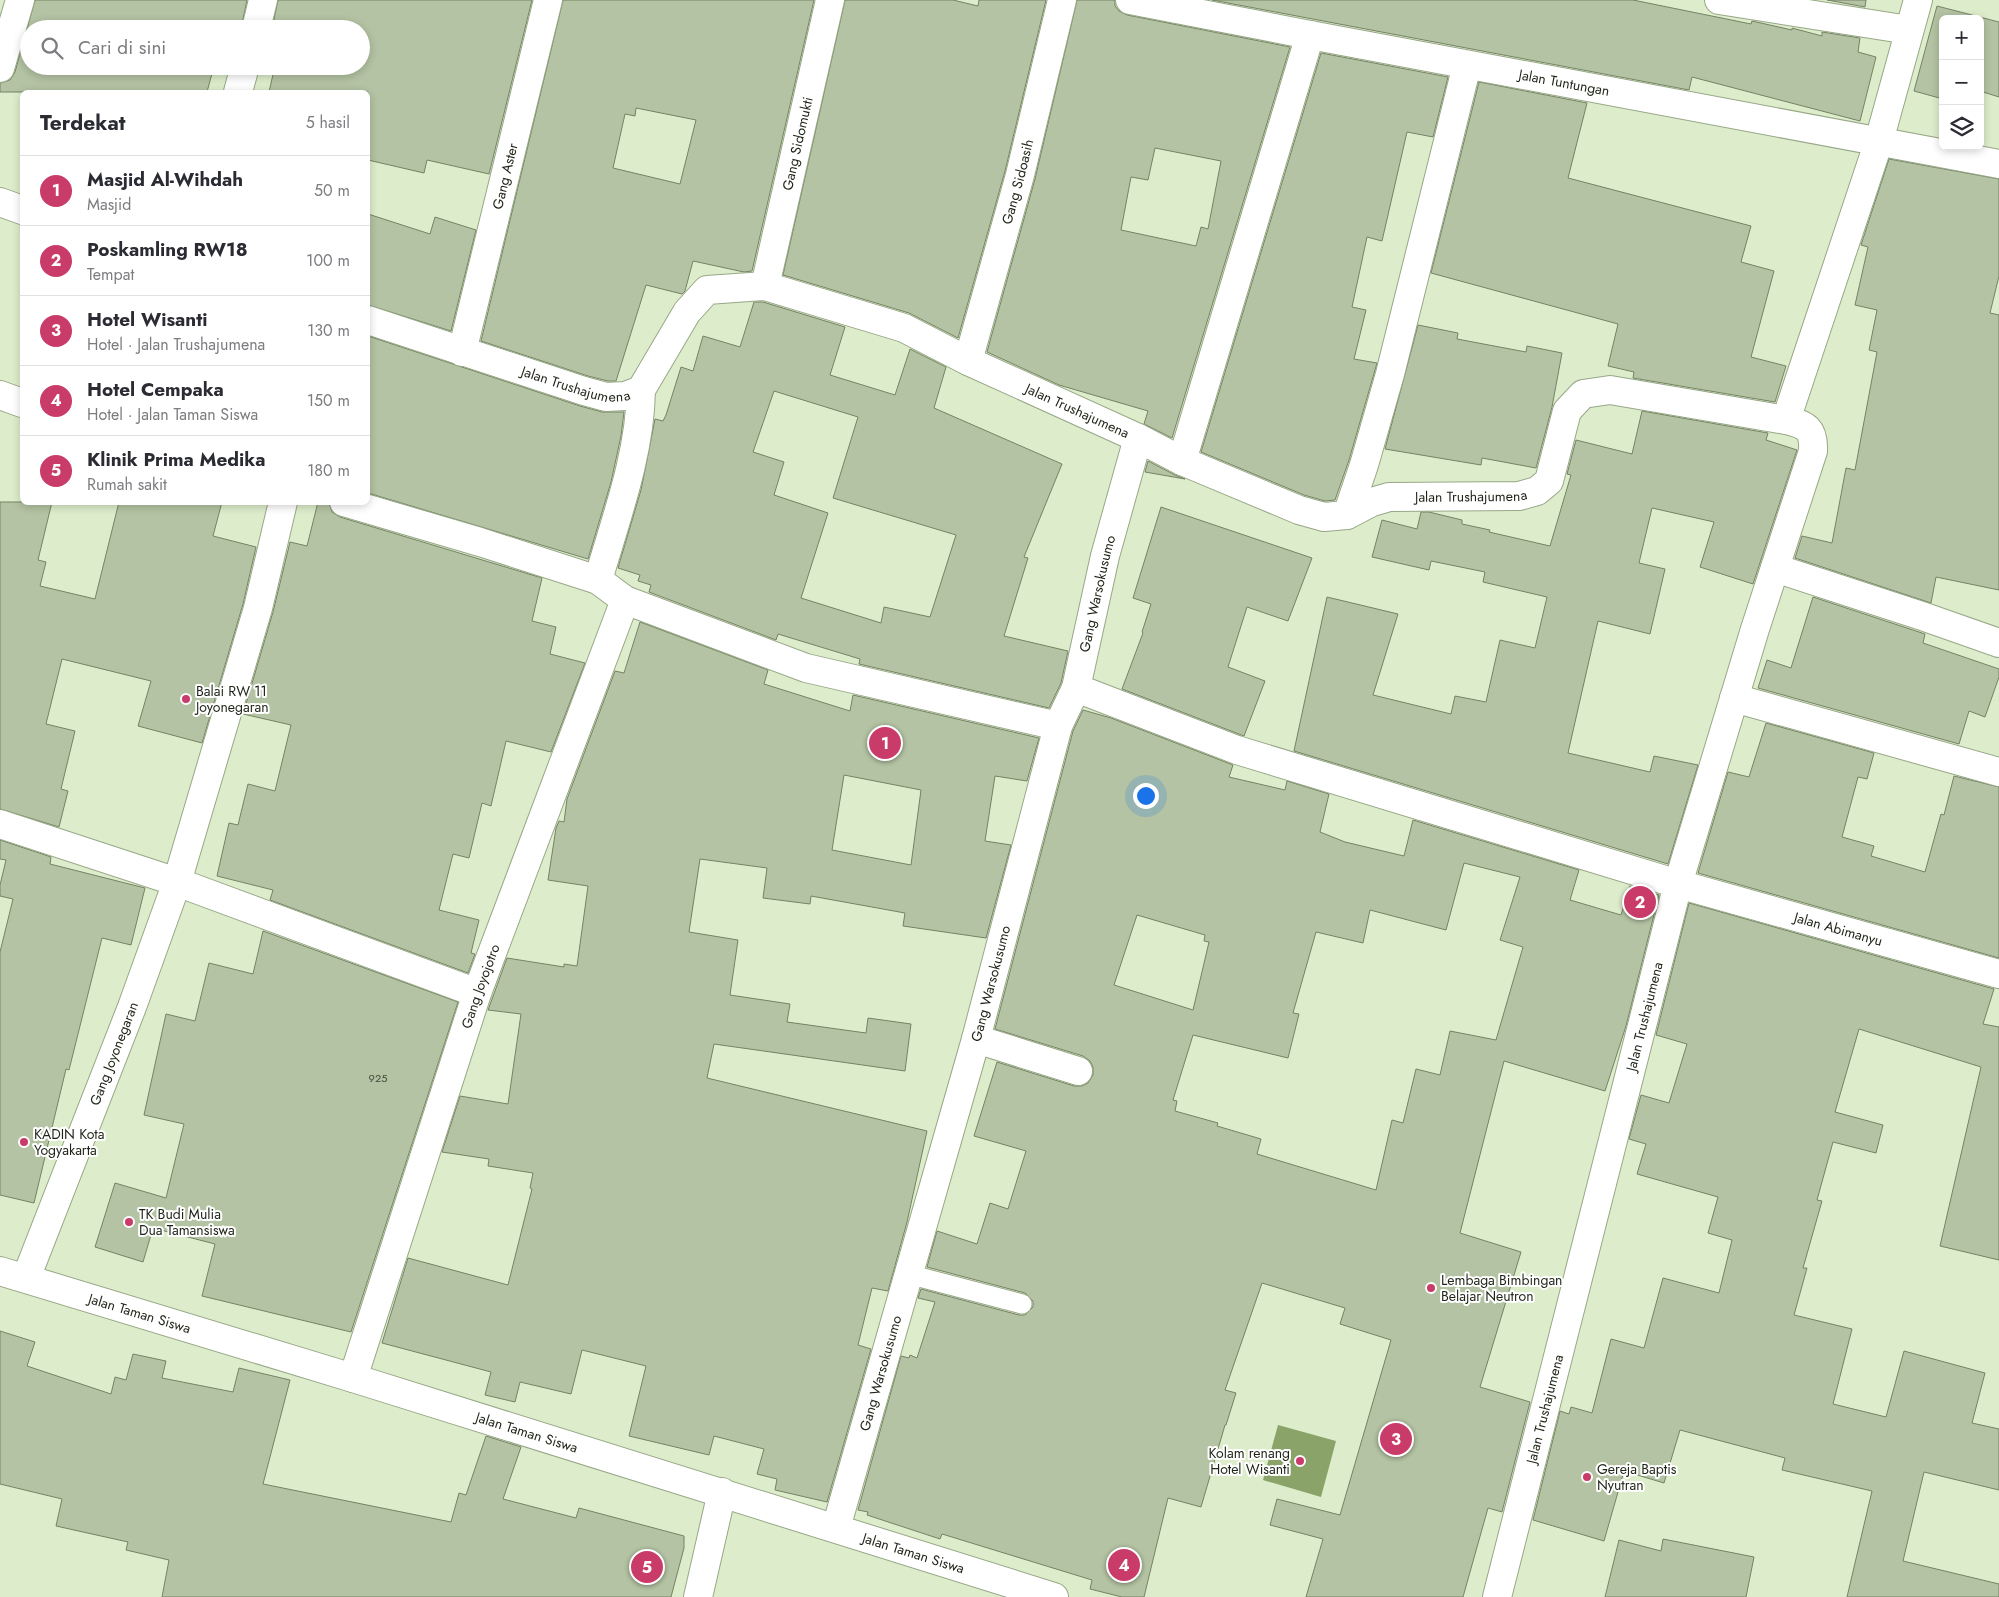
<!DOCTYPE html>
<html lang="id">
<head>
<meta charset="utf-8">
<style>
  :root { --surface:#fff; --page:#f2f2f3; --text:#2b2b33; --muted:#7c7c81; --line:#e1e1e2; --accent:#c93b68 }
  body { margin:0; font-family:Jost,sans-serif; background:var(--page); color:var(--text) }
  .controls { position:absolute; right:15px; top:15px; display:grid; overflow:hidden; border-radius:8px; box-shadow:0 2px 8px #0003 }
  .controls button { width:45px; height:45px; display:grid; place-items:center; padding:0; border:0; border-bottom:1px solid var(--line); background:var(--surface); color:var(--text); font:25px sans-serif }
  .you { position:absolute; left:1145px; top:795px; width:18px; height:18px; margin:-12px; border:4px solid #fff; border-radius:50%; background:#1a73e8; box-shadow:0 0 0 8px #1a73e833 }
  .badge { display:grid; place-items:center; width:32px; height:32px; border-radius:50%; background:var(--accent); color:#fff; font-size:16px; font-weight:700 }
  .pin { position:absolute; translate:-50% -50%; border:2px solid #fff; box-shadow:0 1px 5px #0006 }
  .list { margin:0; padding:0; list-style:none }
  h2 { display:flex; justify-content:space-between; align-items:center; height:65px; margin:0; padding:0 20px; font-size:21px }
  h2 small { font-size:16px; font-weight:400; color:var(--muted) }
  .list li { display:grid; grid-template-columns:32px 1fr auto; gap:15px; align-items:center; box-sizing:border-box; height:70px; padding:0 20px; border-top:1px solid var(--line) }
  .list b { display:block; font-size:19px; white-space:nowrap }
  .list p { margin:0; font-size:16px; white-space:nowrap; color:var(--muted) }
  .list em { font-size:16px; font-style:normal; color:var(--muted) }
  .icon { flex:none; width:28px; height:28px; fill:none; stroke:currentColor; stroke-width:2; stroke-linecap:round; stroke-linejoin:round }
  .map { position:relative; flex:none; width:1999px; height:1597px; overflow:hidden }
  .search { position:absolute; background:var(--surface); box-shadow:0 2px 8px #0003; left:20px; top:20px; width:350px; height:55px; display:flex; align-items:center; gap:12px; box-sizing:border-box; padding:0 18px; border-radius:28px; color:var(--muted); font-size:19px }
  .panel { position:absolute; background:var(--surface); box-shadow:0 2px 8px #0003; left:20px; top:90px; width:350px; height:415px; border-radius:8px }
  .map>svg:first-child { display:block }
</style>
</head>
<body>
<div class="map">
<svg width="1999" height="1597" viewBox="0 0 1999 1597">
  <rect width="100%" height="100%" fill="#ddedcb"/>
  <path fill="#89a369" d="M1278,1425l58,16 -15,56 -58,-17z"/>
  <path fill="#b4c3a3" stroke="#758364" fill-rule="evenodd" d="M35,0h212l-6,29h-212v37h185l-7,26h-207v-9l10,-3 5,-8z
    M278,0h254l-43,174 -62,-14 -3,13 -56,-13v-68h-99l5,-22h-2l1,-4h88v-37h-89z
    M563,0h251l-62,271 -8,1 -51,-11 -8,30 -3,3 -36,-9 -30,96h-8l-20,-5 -107,-35zM636,108l60,12 -16,64 -67,-16 12,-54 10,2z
    M845,0h108l25,6 1,-6h67l-41,171 -47,167 -49,-25 -126,-38z
    M1077,0h38v6l4,5 8,4 163,32 -118,391 -28,-14 4,-13 -89,-26 -72,-33 48,-173zM1155,148l66,13 -13,68 -7,-2 -5,19 -75,-16 10,-53 17,3z
    M1212,0h421l118,24 1,-3 40,9v-2l30,8v-4l38,6 -2,14 18,5 -16,64 -168,-44 -3,13z
    M1827,0h39l-1,7z
    M1937,6l62,16v75l-19,-6v-72h-37v80l-29,-8z
    M1321,53l127,24 -15,60 -26,-5 -25,109 -15,-4 -15,70 14,3 -12,49 23,4 -28,97 -14,40 -10,1 -21,-6 -103,-43z
    M1479,82l108,21 -19,75 183,48 -10,36 33,9 -23,86 35,9 -11,36 -142,-24 1,-6 -26,-6 10,-42 -187,-51z
    M1889,159l110,20v97l-9,37 9,2v275l-63,-13 -5,26 -136,-45 7,-22 30,7 14,-75 9,2 22,-118 -8,-2 8,-40 -22,-5 13,-58 -7,-2z
    M368,214l62,20 5,-17 41,13 -25,101 -83,-26z
    M754,302h9l82,25 -15,48 65,20 15,-46 36,18 -12,41 128,56 -38,93 4,1 -24,78 64,15 -7,32 -12,25 -190,-44 1,-5 -82,-25 -2,6 -127,-48 2,-7 -13,-4 2,-6 -22,-7 23,-78 14,-71 8,2 3,-6 15,-48 12,4 10,-35 37,11zM774,391l84,26 -25,81 123,37 -26,82 -46,-10 -3,16 -80,-25 27,-85 -54,-18 10,-33 -31,-10z
    M1418,325l40,8 -1,6 69,13 1,-6 35,7 -10,54 -16,61 -54,-10 -1,7 -96,-16z
    M368,336l212,70 22,6h22l-3,24 -10,46 -23,77 -220,-66z
    M1642,411l126,22 -2,7 31,10 -44,134 -53,-17 14,-45 -62,-14 -13,55 26,6 -15,65 -52,-13 -30,132 82,19 4,-16 44,9 -30,99 -374,-113 33,-154 71,17 -25,81 78,19 4,-18 31,6 14,-62 35,8 12,-51 -64,-15 2,-10 -54,-11 -2,9 -57,-13 10,-37 35,9 4,-17h8l33,8v4l28,6 -1,2 61,14 21,-71 -4,-1 9,-34 56,14z
    M1148,461l27,14 10,4 -40,-7z
    M0,502h52l-14,58 8,2 -6,24 55,13 24,-97h103l-9,34 43,11 -13,57 -41,139 -64,-17 13,-45 -89,-22 -16,65 29,7 -14,58 7,2 -9,36 -59,-18z
    M318,502h11l3,10 8,5 202,61 -10,43 24,6 -6,27 35,9 -34,89 -45,-11 -15,65 -9,-3 -13,55 -16,-4 -14,56 40,10 -8,33 4,1 -7,19 -198,-73 3,-10 -56,-14 12,-53 9,2 10,-41 27,7 16,-66 -48,-11 30,-102 17,-70 17,4z
    M1161,507l151,51 -24,63 -41,-14 -19,60 37,14 -21,55 -122,-47 21,-56 -1,-1 9,-28 -18,-6z
    M1813,597l112,37 -2,9 76,26v8l-14,40 -16,-6 -10,33 -201,-56 9,-28 24,8z
    M640,622l128,48 -4,14 86,27 3,-16 186,43 -12,43 -32,-5 -10,65 26,4 -25,93 -83,-12 2,-13 -94,-17 -1,8 -47,-6 4,-30 -67,-9 -11,73 49,8 -8,55 60,9 -3,18 79,11 2,-15 43,6 -6,47 -191,-27 -7,34 220,53 -20,91 -19,69 -16,-3 -14,57 13,4 -44,153 -52,-12 2,-11 -20,-5 7,-25 -50,-13 -5,19 -80,-19 17,-70 -64,-16 -11,44 -51,-12 -5,20 -30,-7 6,-23 -109,-29 26,-85 100,27 24,-96 -2,-1 3,-15 -45,-7 1,-7 -47,-7 18,-56 48,8 13,-90 -33,-4 19,-52 57,9v-3l13,2 11,-80 -40,-6 8,-52 3,-7 5,1 3,-23 48,-128 9,2zM844,775l77,15 -10,75 -79,-15z
    M1083,710l28,8 122,47 -4,12 56,13 2,-9 42,13 -9,38 25,10 59,14 9,-36 166,50 -9,30 51,15 9,-29 29,9 -33,131 -21,65 -101,-30 -44,172 61,19 -41,135 50,15 -28,110 -14,-4 -25,89h-157l17,-58 -53,-14 7,-26 63,16 51,-175 -51,-16 5,-16 -83,-25 -37,107 11,3 -10,32h-1l-24,82 -33,-9 -24,99h-22l-32,-8 2,-9 -150,-46 -2,5 -73,-24 1,-3 -10,-2 43,-154 8,2 1,-3 7,3 18,-56 -17,-4 3,-9 98,26h6l8,-8v-6l-8,-8 -98,-26 10,-36 40,13 13,-41 18,6 18,-58 -52,-15 23,-74 77,24h8l6,-3 5,-8v-8l-3,-6 -7,-5 -88,-27 78,-298zM1464,863l56,14 -20,63 23,7 -27,93 -46,-9 -10,44 -24,-6 -13,54 -11,-3 -16,70 -119,-36 4,-15 -44,-13 1,-3 -43,-12 2,-10 -4,-1 20,-65 95,23 11,-44 -6,-1 23,-81 47,11 7,-33 76,20zM1137,915l68,20 -1,6 5,1 -16,68 -79,-25z
    M1766,723l108,30 -7,26 -9,-2 -16,60 32,9 -3,10 54,16 16,-58 3,1 10,-39 45,11v171l-301,-85 30,-101 21,5z
    M0,840l51,17 -1,7 95,24 -14,57 -29,-7 -33,132 -3,-1 -32,134 -34,-8v-243l13,-53 -13,-3v-11l6,-25 -6,-1z
    M1689,903l305,86 -11,35 16,3v233l-59,-14 41,-179 -122,-38 -24,83 48,13 -7,28 -43,-11 -16,58 5,1 -19,67h4l-13,47 58,14 -19,75 53,13 18,-66 81,22 -13,50 27,6v61l-75,-18 -21,89 96,23v13h-152l25,-106 -90,-21 3,-12 -105,-28 -16,53 -40,-12 -20,70 -71,-21 27,-109 9,3 2,-7 21,6 19,-74 33,9 19,-70 56,15 13,-53 -24,-7 10,-36 -81,-23 9,-30 -17,-5 12,-44 28,8 18,-59 -31,-9z
    M263,931l195,71 -107,330 -149,-36 13,-52 -62,-16 -10,34 -48,-15 20,-64 51,15 18,-74 -40,-9 22,-101 29,7 14,-58 44,11z
    M0,1331l35,11 -8,24 84,28 4,-17 11,3 7,-26 33,7 -4,17 71,14 6,-24 51,12 -27,104 188,38 8,-29 7,2 20,-59 35,11 -18,52 73,19 3,-10 105,28v12l-13,49h-509l7,-37 -43,-10 2,-8 -72,-16 6,-27 -62,-15z
    M1663,1539l91,18 -8,40h-141l14,-57 42,11z"/>
  <g fill="none" stroke-linecap="round" stroke-linejoin="round">
    <defs>
      <path id="lane" d="M908,1274l114,30"/>
      <g id="street">
        <path id="s1" d="M1130,0l180,35 689,129"/>
        <path d="M1719,0l190,30"/>
        <path d="M256,29l7,-29"/>
        <path d="M0,68l20,-68"/>
        <path d="M238,92l7,-26"/>
        <path d="M0,202l22,8"/>
        <path id="s2" d="M765,286l65,-286"/>
        <path id="s3" d="M368,320l216,71 22,6 19,-1 16,-6 46,-78 20,-22 58,-4 139,42 64,33 170,77 44,23 117,49 25,7 23,-2 25,-13 17,-5 130,-1 18,-5 12,-10 18,-70 16,-17 27,-4 176,30"/>
        <path id="s4" d="M462,352l86,-352"/>
        <path id="s5" d="M968,361l52,-186 42,-175"/>
        <path d="M0,395l22,8"/>
        <path d="M1182,461l128,-426"/>
        <path d="M344,502l136,40 118,38 27,20 181,68 252,58"/>
        <path d="M1347,515l17,-50 26,-91 77,-309"/>
        <path d="M1775,568l147,48 77,27"/>
        <path d="M598,580c18,-62 42,-125 43,-190"/>
        <path id="s6" d="M1076,688l161,62 441,134 321,90"/>
        <path d="M1734,698l265,74"/>
        <path d="M0,824l177,58 300,111"/>
        <path d="M976,1039l102,32"/>
        <path id="s7" d="M26,1278l106,-271 45,-125 81,-274 25,-106"/>
        <path id="s8" d="M353,1378l124,-385 148,-393"/>
        <path id="s9" d="M836,1528l140,-489 82,-313 18,-38 29,-132 33,-118"/>
        <path d="M698,1597l24,-105"/>
        <path id="s10" d="M1497,1597l181,-713 77,-255 58,-178c1,-23 -7,-26 -27,-31l93,-279 39,-141"/>
      </g>
      <g id="secondary">
        <path id="s11" d="M0,1271l353,107 701,219"/>
      </g>
    </defs>
    <use href="#lane" stroke="#98a787" stroke-width="21"/>
    <use href="#street" stroke="#98a787" stroke-width="30"/>
    <use href="#secondary" stroke="#98a787" stroke-width="30"/>
    <use href="#lane" stroke="#fff" stroke-width="19"/>
    <use href="#street" stroke="#fff" stroke-width="28"/>
    <use href="#secondary" stroke="#fff" stroke-width="28"/>
  </g>
  <g fill="#c93b68" stroke="#fff" stroke-width="2">
    <circle cx="186" cy="699" r="5"/>
    <circle cx="24" cy="1142" r="5"/>
    <circle cx="129" cy="1222" r="5"/>
    <circle cx="1431" cy="1288" r="5"/>
    <circle cx="1300" cy="1461" r="5"/>
    <circle cx="1587" cy="1477" r="5"/>
  </g>
  <g text-anchor="middle" stroke-width="4" stroke-linejoin="round" paint-order="stroke">
    <g font-size="11" fill="#444b3a">
      <text x="378" y="1082">925</text>
    </g>
    <g font-size="14" fill="#1e2317" stroke="#fff">
      <text dy="5" stroke="none"><textPath href="#s1" startOffset="442">Jalan Tuntungan</textPath></text>
      <text dy="5" stroke="none"><textPath href="#s2" startOffset="146">Gang Sidomukti</textPath></text>
      <text dy="5" stroke="none"><textPath href="#s4" startOffset="181">Gang Aster</textPath></text>
      <text dy="5" stroke="none"><textPath href="#s5" startOffset="186">Gang Sidoasih</textPath></text>
      <text dy="5" stroke="none"><textPath href="#s3" startOffset="218">Jalan Trushajumena</textPath></text>
      <text dy="5" stroke="none"><textPath href="#s3" startOffset="802">Jalan Trushajumena</textPath></text>
      <text dy="5" stroke="none"><textPath href="#s3" startOffset="1222">Jalan Trushajumena</textPath></text>
      <text dy="5" stroke="none"><textPath href="#s9" startOffset="971">Gang Warsokusumo</textPath></text>
      <text dy="5" stroke="none"><textPath href="#s6" startOffset="800">Jalan Abimanyu</textPath></text>
      <text dy="5" stroke="none"><textPath href="#s9" startOffset="566">Gang Warsokusumo</textPath></text>
      <text dy="5" stroke="none"><textPath href="#s8" startOffset="412">Gang Joyojotro</textPath></text>
      <text dy="5" stroke="none"><textPath href="#s10" startOffset="599">Jalan Trushajumena</textPath></text>
      <text dy="5" stroke="none"><textPath href="#s7" startOffset="241">Gang Joyonegaran</textPath></text>
      <text dy="5" stroke="none"><textPath href="#s11" startOffset="146">Jalan Taman Siswa</textPath></text>
      <text dy="5" stroke="none"><textPath href="#s9" startOffset="161">Gang Warsokusumo</textPath></text>
      <text dy="5" stroke="none"><textPath href="#s10" startOffset="194">Jalan Trushajumena</textPath></text>
      <text dy="5" stroke="none"><textPath href="#s11" startOffset="551">Jalan Taman Siswa</textPath></text>
      <text dy="5" stroke="none"><textPath href="#s11" startOffset="956">Jalan Taman Siswa</textPath></text>
    </g>
    <g font-size="14" fill="#1e2317" stroke="#fff" text-anchor="start">
      <text x="196" y="696">Balai RW 11<tspan x="196" dy="16">Joyonegaran</tspan></text>
      <text x="34" y="1139">KADIN Kota<tspan x="34" dy="16">Yogyakarta</tspan></text>
      <text x="139" y="1219">TK Budi Mulia<tspan x="139" dy="16">Dua Tamansiswa</tspan></text>
      <text x="1441" y="1285">Lembaga Bimbingan<tspan x="1441" dy="16">Belajar Neutron</tspan></text>
      <text x="1290" y="1458" text-anchor="end">Kolam renang<tspan x="1290" dy="16">Hotel Wisanti</tspan></text>
      <text x="1597" y="1474">Gereja Baptis<tspan x="1597" dy="16">Nyutran</tspan></text>
    </g>
  </g>
</svg>
<div class="controls">
<button>+</button>
<button>−</button>
<button><svg class="icon" aria-label="layers" viewBox="0 0 24 24"><path d="M12 4l9 5-9 5-9-5zM3 14l9 5 9-5"/></svg></button>
</div>
<div class="you"></div>
<div class="pin badge" style="left:885px;top:743px">1</div>
<div class="pin badge" style="left:1640px;top:902px">2</div>
<div class="pin badge" style="left:1396px;top:1439px">3</div>
<div class="pin badge" style="left:1124px;top:1565px">4</div>
<div class="pin badge" style="left:647px;top:1567px">5</div>
<div class="search"><svg class="icon" aria-label="search" viewBox="0 0 24 24"><circle cx="10" cy="10" r="6"/><path d="M15 15l6 6"/></svg>Cari di sini</div>
<section class="panel">
<h2>Terdekat<small>5 hasil</small></h2>
<ul class="list">
<li><span class="badge">1</span><div><b>Masjid Al-Wihdah</b><p>Masjid</p></div><em>50 m</em></li>
<li><span class="badge">2</span><div><b>Poskamling RW18</b><p>Tempat</p></div><em>100 m</em></li>
<li><span class="badge">3</span><div><b>Hotel Wisanti</b><p>Hotel · Jalan Trushajumena</p></div><em>130 m</em></li>
<li><span class="badge">4</span><div><b>Hotel Cempaka</b><p>Hotel · Jalan Taman Siswa</p></div><em>150 m</em></li>
<li><span class="badge">5</span><div><b>Klinik Prima Medika</b><p>Rumah sakit</p></div><em>180 m</em></li>
</ul>
</section>
</div>
</body>
</html>
